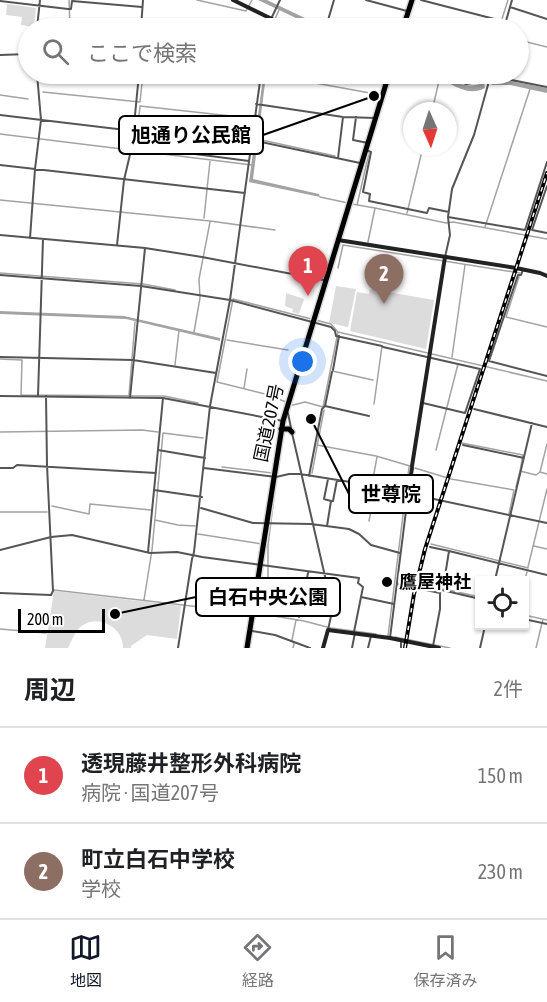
<!DOCTYPE html>
<html lang="ja">
<head>
<meta charset="utf-8">
<style>
  :root { --surface:#fff; --page:#f2f2f2; --text:#202124; --muted:#757577; --line:#e0e0e0; --accent:#111827 }
  body { margin:0; font-family:"Asap Condensed","Noto Sans JP",sans-serif; background:var(--page); color:var(--text) }
  .controls { position:absolute; right:18px; bottom:18px; display:grid; overflow:hidden; border-radius:0px; box-shadow:0 2px 4px #0004 }
  .controls button { width:54px; height:54px; display:grid; place-items:center; padding:0; border:0; border-bottom:2px solid var(--line); background:var(--surface); color:var(--text); font:30px sans-serif }
  .compass { position:absolute; left:403px; top:102px; width:54px; height:54px; border-radius:50%; background:var(--surface); box-shadow:0 2px 4px #0004; rotate:177deg }
  .scale { position:absolute; left:18px; bottom:15px; width:87px; box-sizing:border-box; padding-left:6px; border:3px solid #000; border-top:0; font-size:16px; line-height:21px; white-space:nowrap; color:#000; -webkit-text-stroke:4px #fff; paint-order:stroke }
  .you { position:absolute; left:303px; top:362px; width:21px; height:21px; margin:-15px; border:4px solid #fff; border-radius:50%; background:#1a73e8; box-shadow:0 0 0 9px #1a73e833 }
  .badge { display:grid; place-items:center; width:39px; height:39px; border-radius:50%; background:var(--accent); color:#fff; font-size:20px; font-weight:700 }
  .pin { position:absolute; translate:-50% -50px; filter:drop-shadow(0 2px 3px #0008) }
  .pin::after { content:''; position:absolute; top:32px; width:21px; height:18px; background:inherit; clip-path:polygon(0 0,100% 0,50% 100%) }
  .list { margin:0; padding:0; list-style:none }
  h2 { display:flex; justify-content:space-between; align-items:center; height:78px; margin:0; padding:0 24px; font-size:26px }
  h2 small { font-size:20px; font-weight:400; color:var(--muted) }
  .list li { display:grid; grid-template-columns:39px 1fr auto; gap:18px; align-items:center; box-sizing:border-box; height:96px; padding:0 24px; border-top:2px solid var(--line) }
  .list b { display:block; font-size:22px; white-space:nowrap }
  .list p { margin:0; font-size:20px; white-space:nowrap; color:var(--muted) }
  .list em { font-size:20px; font-style:normal; color:var(--muted) }
  .icon { flex:none; width:33px; height:33px; fill:none; stroke:currentColor; stroke-width:2; stroke-linecap:round; stroke-linejoin:round }
  .map { position:relative; flex:none; width:547px; height:648px; overflow:hidden }
  .search { position:absolute; background:var(--surface); box-shadow:0 2px 4px #0004; left:18px; right:18px; top:18px; height:66px; display:flex; align-items:center; gap:15px; box-sizing:border-box; padding:0 21px; border-radius:33px; color:var(--muted); font-size:22px }
  .sheet { height:270px; background:var(--surface) }
  nav { display:flex; justify-content:space-around; align-items:center; box-sizing:border-box; height:84px; border-top:2px solid var(--line); background:var(--surface); font-size:16px; color:var(--muted) }
  nav a { display:grid; justify-items:center; gap:3px }
  nav .on { color:var(--accent) }
  .map>svg:first-child { display:block }
</style>
</head>
<body>
<div class="map">
<svg width="547" height="648" viewBox="0 0 547 648">
  <rect width="100%" height="100%" fill="#fff"/>
  <path fill="#dcdcdc" d="M7,4l29,4 -2,19 -13,-2 1,-8 -16,-2z
    M336,286l20,3 -8,38 -19,-4z
    M370,289l64,11 -8,49 -76,-18 7,-39 12,2z
    M286,293l18,6 -5,15 -7,-2 1,-3 -8,-3z
    M54,591l127,15 -4,33 -30,-4 -16,11v2h-8c1,-18 -21,-33 -38,-24 -9,4 -13,16 -17,24h-23z"/>
  <path fill="#a3a3a3" d="M258,0h9l59,28h-9z
    M234,74l32,1 -13,104 66,15 1,3 -71,-15 14,-104z
    M428,74c24,-1 29,18 56,9l1,5c-20,11 -38,-9 -57,-14z
    M492,80l18,1 37,7v5l-37,-8h-18l-2,-3z
    M0,311l124,5 96,22v3l-94,-22 -126,-5z"/>
  <g fill="none" stroke-linecap="round" stroke-linejoin="round">
    <path stroke="#a3a3a3" stroke-width="1.5" d="M69,0l1,28
      M197,0l49,11 6,-11
      M502,19l6,-19
      M271,28l8,-18
      M499,28l2,-5
      M518,57l5,-16 24,6
      M266,74l104,19
      M485,79l1,-5
      M43,92l97,10
      M0,95l28,4
      M140,102l3,-28
      M140,106l118,13
      M432,111l7,-30
      M0,134l252,31
      M257,139l78,17
      M135,150l5,-43
      M320,197l28,6
      M0,200l210,21 65,9
      M352,204l23,4
      M357,205l12,-52h-2
      M407,213l16,-66
      M204,218l6,-57
      M485,227l45,-138
      M368,242l7,-34 71,15 7,-1 94,17
      M338,268l5,-23 177,28
      M0,273l143,11 32,6
      M519,277l-13,40 41,10
      M194,332l6,-34 -1,-19 11,-57
      M338,332l-15,75 -18,-5 -12,3 -24,-10 -52,-13 16,-83 98,25 7,8 209,49
      M227,340l61,10
      M452,357l13,-92
      M0,359l22,1 -1,35 143,1 34,7
      M175,365l4,-35
      M332,371l41,9
      M244,388l3,-19
      M129,395l6,-73
      M374,404l8,-58
      M0,432l142,-2 16,2
      M462,443l61,12 -3,16
      M547,444l-7,28 7,2
      M317,445l59,11 34,10
      M436,450l22,-86
      M222,467l50,6
      M415,468l36,11 63,11 -5,24
      M312,473l12,-63
      M516,487l4,-16 16,4 4,-3
      M52,506l37,8 1,-10 61,6
      M0,512h47
      M155,520l23,5 17,1
      M369,521l7,-36 -4,-1 5,-27
      M198,534l70,11
      M431,544l97,24
      M534,546l13,3
      M528,567l19,-78
      M524,583l3,-11
      M444,589l36,8
      M54,590l214,25 36,6 27,7 45,6
      M144,600l8,-50 11,-117 40,5
      M268,614v-69l9,-71
      M524,615l23,5
      M0,629l46,4
      M388,636l21,-169
      M395,637l55,11
      M293,648l1,-4 -2,-4 4,-20
      M536,648l7,-29"/>
    <defs>
      <path id="highway" d="M403,28l9,-28
        M281,429h8l3,3
        M247,648l36,-227 106,-347"/>
    </defs>
    <use href="#highway" stroke="#dbdbdb" stroke-width="8"/>
    <path stroke="#555" stroke-width="2" d="M366,0l41,11
      M421,0l85,22
      M0,1l68,8h3l1,-8 70,6
      M510,7l37,12
      M326,27l8,-27
      M37,28l3,-28
      M141,28l2,-28
      M269,28l2,-9 9,-19
      M504,28l8,-28
      M0,55l28,-1
      M208,74l51,6
      M443,74l23,10 35,-6 46,9
      M256,104l87,13 33,1
      M0,115l134,16
      M356,117l-3,23 15,3
      M252,140l108,23
      M133,146l116,15
      M366,150l5,2 -8,40 7,2 -1,7 58,12 2,-5 20,4
      M338,158l5,-41
      M0,165l245,28
      M547,186l-15,44 15,3
      M448,217l77,13 22,-68
      M0,235l145,13 57,9 122,23
      M30,238l5,-69 6,-49 -4,-46
      M117,245l7,-65 8,-34 7,-72
      M445,257l5,-22 -2,-18 4,-28 22,-54 17,-61
      M523,270l-2,5h-3l-29,86 58,15
      M0,275l141,11 89,14 101,27 4,4 1,5 46,10
      M383,347l97,22 -15,44 -42,-10
      M0,357l133,3 83,13
      M333,370l6,-34
      M0,396l163,2 120,23
      M38,396l5,-157
      M130,398l15,-150
      M325,406l44,10
      M474,409l73,18
      M288,413l3,15
      M292,433l38,165 1,18 -3,14
      M463,445l61,13
      M158,450l47,8
      M0,468h13l4,-3 139,8
      M204,468l72,9 13,-3h11l63,10 184,39
      M309,476l13,-67 3,-3 7,-34
      M154,490l48,7
      M331,501h2l4,-21
      M201,508l52,15 58,1 38,5 10,5 12,11 29,8
      M327,526l4,-25 -7,-2 4,-20
      M430,547l19,4
      M0,550l51,-13 21,-2 78,18 27,-1 25,5 157,21 -1,5 5,4 -2,10 33,7
      M148,552l15,-154
      M495,580l37,-157
      M397,584l43,9v16l-7,37
      M442,590l38,9
      M0,593l51,2 2,-4 -6,-126 -1,-69
      M440,593l5,-17 4,-25 98,24
      M302,602l-26,-6 3,-13 26,5
      M299,617l9,-44
      M524,619l23,5
      M252,631l23,4 35,13
      M354,632l7,-35
      M390,638l18,-143
      M178,648l14,-89 2,-7 16,-146 20,-106 31,-226
      M352,648l3,-15
      M368,648l3,-12
      M401,648v-7
      M480,648l5,-22"/>
    <path stroke="#222" stroke-width="4" d="M233,0l57,28
      M338,240l178,28 24,5 7,3
      M412,466l33,-209
      M408,495l4,-27
      M323,648l5,-18 62,8 49,10"/>
    <use href="#highway" stroke="#000" stroke-width="5"/>
    <defs>
      <path id="rail" d="M405,648l9,-54 11,-45 122,-376"/>
    </defs>
    <use href="#rail" stroke="#000" stroke-width="4"/>
    <use href="#rail" stroke="#fff" stroke-width="1.5" stroke-dasharray="4.5" stroke-linecap="butt"/>
  </g>
  <circle fill="#000" stroke="#fff" stroke-width="2" cx="387" cy="582" r="6"/>
  <g text-anchor="middle" stroke-width="4.5" stroke-linejoin="round" paint-order="stroke">
    <g font-size="18" fill="#000" stroke="#fff">
      <text transform="translate(269 423) rotate(-78)" y="6">国道207号</text>
    </g>
    <g font-size="18" font-weight="bold" fill="#000" stroke="#fff" text-anchor="start">
      <text x="399" y="588">鷹屋神社</text>
    </g>
  </g>
  <path fill="none" stroke="#000" stroke-width="2" d="M374 96L263 135M311 419L349 494M115 614L196 597"/>
  <g fill="#000" stroke="#fff" stroke-width="2">
    <circle cx="374" cy="96" r="6"/>
    <circle cx="311" cy="419" r="6"/>
    <circle cx="115" cy="614" r="6"/>
  </g>
  <g fill="#fff" stroke="#000" stroke-width="2">
    <rect x="119" y="116" width="144" height="38" rx="6"/>
    <rect x="349" y="475" width="84" height="38" rx="6"/>
    <rect x="196" y="578" width="144" height="38" rx="6"/>
  </g>
  <g font-size="20" text-anchor="middle" font-weight="bold" fill="#000">
    <text x="191" y="142">旭通り公民館</text>
    <text x="391" y="501">世尊院</text>
    <text x="268" y="604">白石中央公園</text>
  </g>
</svg>
<div class="controls">
<button><svg class="icon" aria-label="locate" viewBox="0 0 24 24"><circle cx="12" cy="12" r="6"/><path d="M12 2v4M12 18v4M2 12h4M18 12h4"/></svg></button>
</div>
<svg class="compass" viewBox="-18 -18 36 36"><path d="M0-13l5 13h-10z" fill="#e53935"/><path d="M0 13l5-13h-10z" fill="#757577"/></svg>
<div class="scale">200 m</div>
<div class="you"></div>
<div class="pin badge" style="left:308px;top:296px;background:#e0444e">1</div>
<div class="pin badge" style="left:384px;top:304px;background:#8d6e63">2</div>
<div class="search"><svg class="icon" aria-label="search" viewBox="0 0 24 24"><circle cx="10" cy="10" r="6"/><path d="M15 15l6 6"/></svg>ここで検索</div>
</div>
<section class="sheet">
<h2>周辺<small>2件</small></h2>
<ul class="list">
<li><span class="badge" style="background:#e0444e">1</span><div><b>透現藤井整形外科病院</b><p>病院 · 国道207号</p></div><em>150 m</em></li>
<li><span class="badge" style="background:#8d6e63">2</span><div><b>町立白石中学校</b><p>学校</p></div><em>230 m</em></li>
</ul>
</section>
<nav>
<a class="on"><svg class="icon" aria-label="map" viewBox="0 0 24 24"><path d="M3 6l6-2 6 2 6-2v14l-6 2-6-2-6 2zM9 4v14M15 6v14"/></svg>地図</a>
<a><svg class="icon" aria-label="directions" viewBox="0 0 24 24"><path d="M12 3l9 9-9 9-9-9zM9 14v-3h6M13 9l2 2-2 2"/></svg>経路</a>
<a><svg class="icon" aria-label="saved" viewBox="0 0 24 24"><path d="M7 4h10v16l-5-4-5 4z"/></svg>保存済み</a>
</nav>
</body>
</html>
